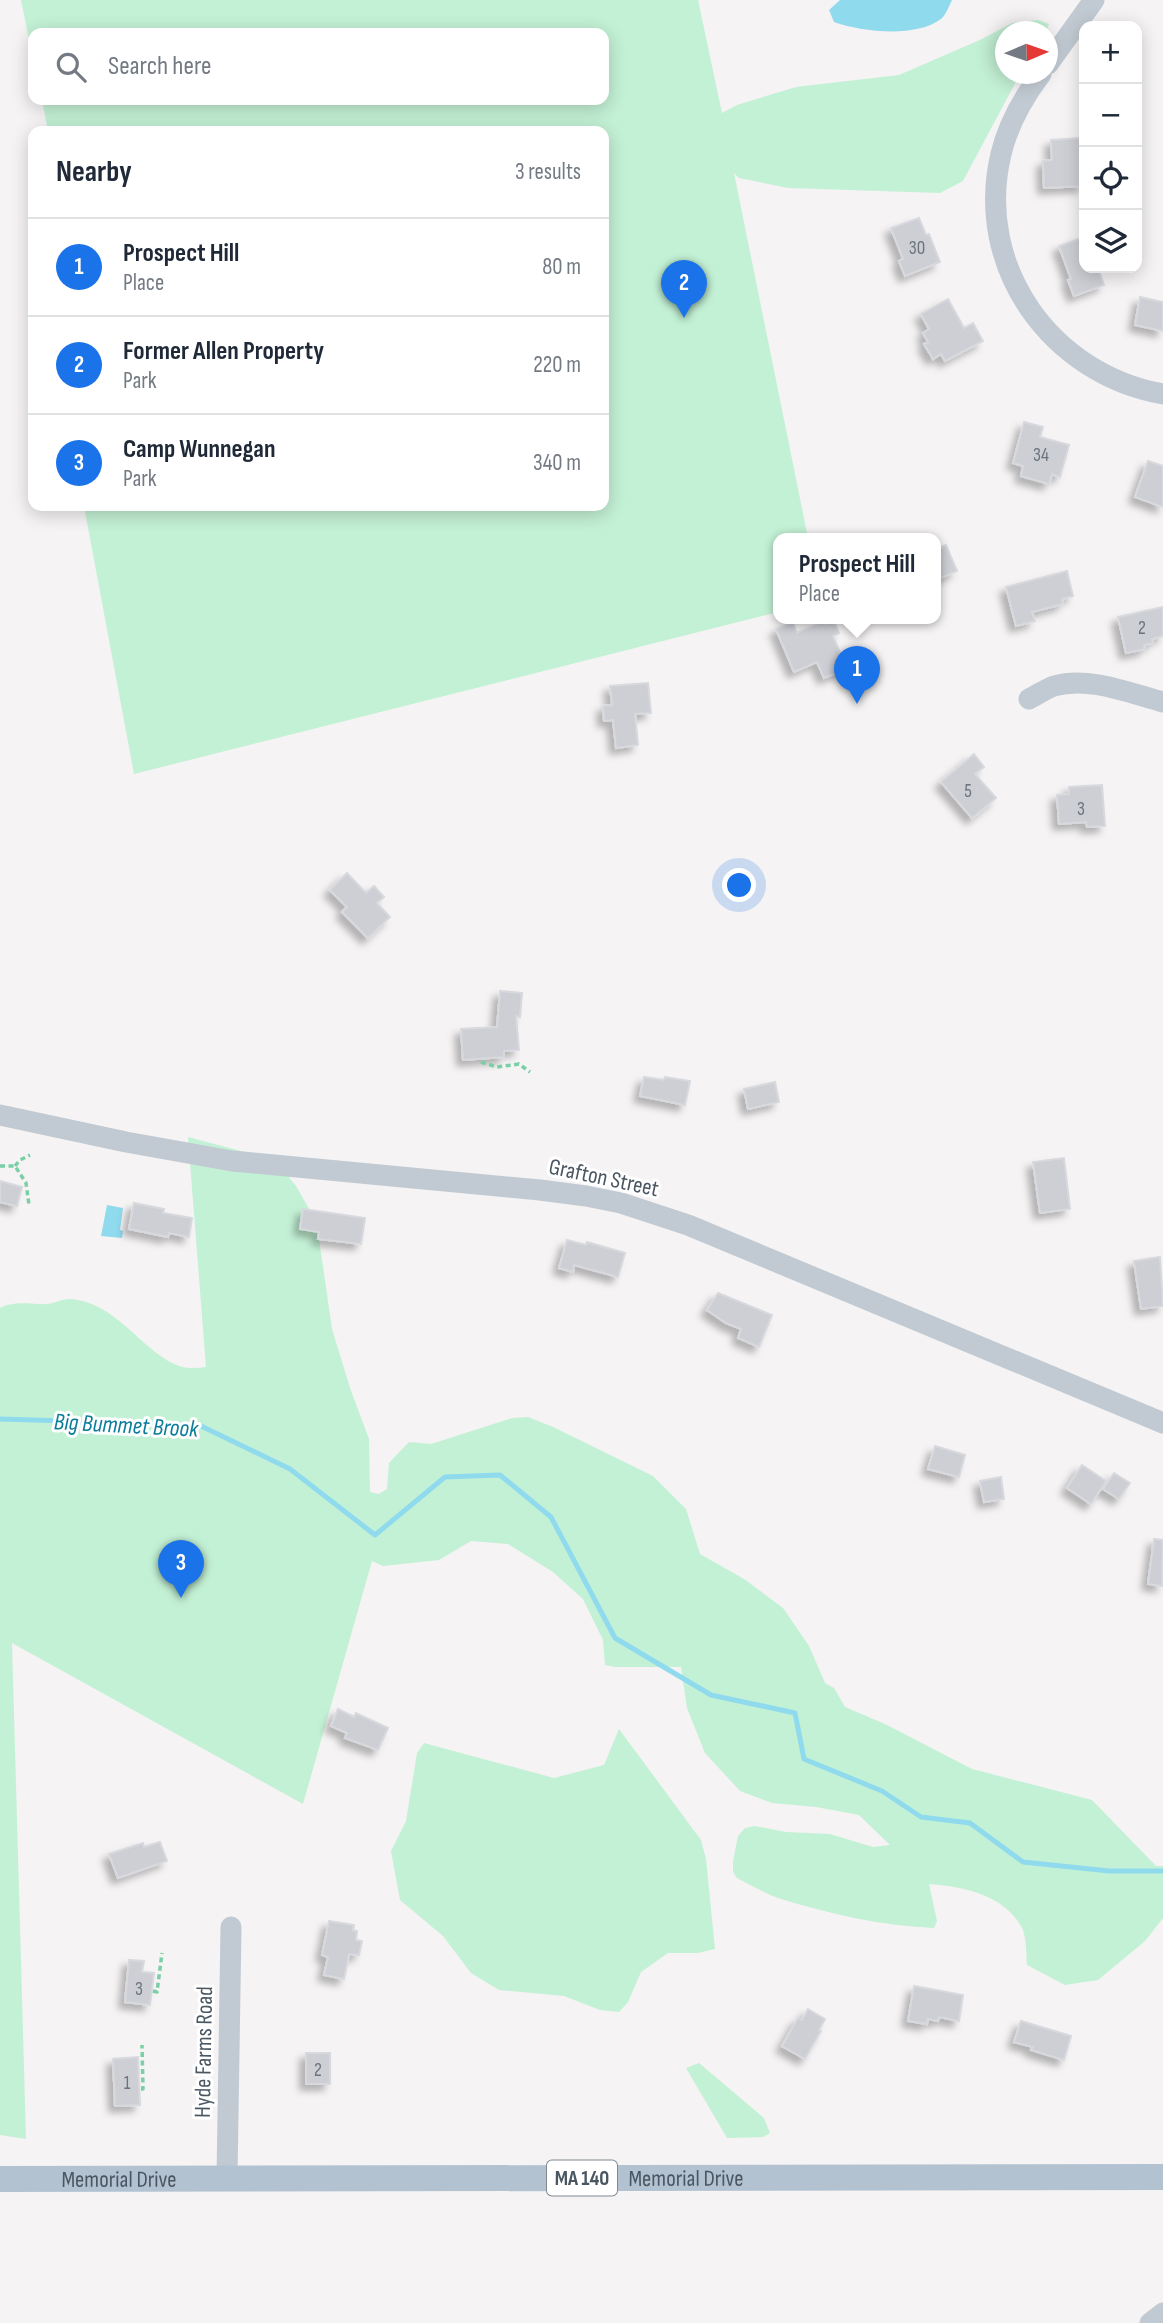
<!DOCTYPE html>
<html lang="en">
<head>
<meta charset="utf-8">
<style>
  :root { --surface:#fff; --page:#f6f6f7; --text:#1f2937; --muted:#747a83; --line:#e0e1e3; --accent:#1a73e8 }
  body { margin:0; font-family:"Sofia Sans Condensed",sans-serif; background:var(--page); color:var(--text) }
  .controls { position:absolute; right:21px; top:21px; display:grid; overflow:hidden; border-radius:14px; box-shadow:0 4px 18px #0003 }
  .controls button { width:63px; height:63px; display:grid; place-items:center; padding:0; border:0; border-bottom:2px solid var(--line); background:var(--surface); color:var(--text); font:35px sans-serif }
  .compass { position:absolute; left:995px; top:21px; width:63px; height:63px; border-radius:50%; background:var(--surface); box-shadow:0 4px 18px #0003; rotate:88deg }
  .you { position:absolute; left:740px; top:886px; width:24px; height:24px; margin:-18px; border:5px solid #fff; border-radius:50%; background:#1a73e8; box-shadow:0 0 0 10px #1a73e833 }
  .badge { display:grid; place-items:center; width:46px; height:46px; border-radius:50%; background:var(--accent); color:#fff; font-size:23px; font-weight:700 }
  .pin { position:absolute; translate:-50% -58px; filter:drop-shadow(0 2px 4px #0008) }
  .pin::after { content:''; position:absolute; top:37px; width:24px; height:21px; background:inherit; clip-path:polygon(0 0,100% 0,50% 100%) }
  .popup { position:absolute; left:773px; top:533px; width:168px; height:91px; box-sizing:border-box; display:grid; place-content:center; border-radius:14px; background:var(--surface); filter:drop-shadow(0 2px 5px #0005); font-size:23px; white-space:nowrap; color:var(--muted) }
  .popup b { font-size:26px; color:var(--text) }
  .popup::after { content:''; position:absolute; left:50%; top:100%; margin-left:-14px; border:14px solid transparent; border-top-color:var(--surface) }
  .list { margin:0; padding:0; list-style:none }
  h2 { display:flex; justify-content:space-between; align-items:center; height:91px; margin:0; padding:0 28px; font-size:30px }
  h2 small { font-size:23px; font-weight:400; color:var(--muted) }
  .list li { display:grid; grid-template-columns:46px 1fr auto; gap:21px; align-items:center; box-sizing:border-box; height:98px; padding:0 28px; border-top:2px solid var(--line) }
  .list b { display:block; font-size:26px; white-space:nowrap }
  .list p { margin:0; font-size:23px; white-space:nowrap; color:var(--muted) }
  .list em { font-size:23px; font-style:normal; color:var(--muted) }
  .icon { flex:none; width:38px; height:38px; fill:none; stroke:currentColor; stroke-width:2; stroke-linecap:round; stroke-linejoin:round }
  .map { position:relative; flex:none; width:1163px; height:2323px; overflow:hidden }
  .search { position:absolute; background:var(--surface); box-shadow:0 4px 18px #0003; left:28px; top:28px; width:581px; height:77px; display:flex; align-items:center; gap:18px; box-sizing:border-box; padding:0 24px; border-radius:14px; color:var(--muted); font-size:26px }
  .panel { position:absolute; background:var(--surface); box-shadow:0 4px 18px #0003; left:28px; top:126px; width:581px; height:385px; border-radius:14px }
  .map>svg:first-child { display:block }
</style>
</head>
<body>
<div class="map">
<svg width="1163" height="2323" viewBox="0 0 1163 2323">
  <defs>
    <filter id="shadow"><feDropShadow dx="-6" dy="6" stdDeviation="3.5" flood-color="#0004"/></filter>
  </defs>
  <rect width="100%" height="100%" fill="#f5f3f3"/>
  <path fill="#c3f1d5" d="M21,0h677l24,113 15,-8 59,-18 103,-12 83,-36 30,-16 26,-3 11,4 -3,7 -40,1v42h14l-57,107 -23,12 -152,-5 -49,-10 -5,-5 74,365h-30v74l-644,162 -50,-268h520v-375h-556l-6,-31h562v-67h-571v26z
    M188,1137l87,23 21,26 15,26 7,20 14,97 18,59 19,51 1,53 9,2 8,-5 2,-26 20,-21 22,2 81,-26 16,-1 25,10 100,49 33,33 14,45 44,25 39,29 26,38 16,37 9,5 11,19 40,17 87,45 120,31 64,66h7v52l-18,23 -47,39 -33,5 -38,-20c-1,-11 0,-29 -6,-39 -19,-32 -57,-39 -92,-42l8,37 -3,7c-51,-2 -104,-14 -153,-29 -15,-5 -30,-14 -44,-21l-4,-6v-11l5,-25 7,-8 10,-2 31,6 44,2 43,13 17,-2 -31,-30 -43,-8 -44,-4 -32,-12 -35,-38 -18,-45 -6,-41h-66l-10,-2 -2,-25 -20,-41 -30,-27 -45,-28 -37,-3 -32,19 -56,6 -11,-5 -69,243 -291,-161 14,496 -26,-4v-827c16,-8 32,-3 48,-4 7,-1 14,-5 21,-5 47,2 73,53 110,67 9,3 18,2 27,1z
    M619,1729l82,111 5,19 9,90 -17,4h-30l-27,19 -13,30 -9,10 -19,-2 -36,-14 -65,-6 -28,-17 -28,-37 -43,-36 -9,-49 15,-30 11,-68 7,-10 130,35 50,-13z
    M699,2063l65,55 6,15 -7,4 -36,1 -41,-70z"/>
  <path fill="#90daee" d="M840,0h112c-3,6 -6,15 -11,19 -25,19 -79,13 -107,3l-5,-12z
    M107,1205l16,3 -3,22 3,1 -1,7 -21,-2z"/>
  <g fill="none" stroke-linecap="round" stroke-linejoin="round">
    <path stroke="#90daee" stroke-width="5" d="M0,1419l199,6 91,44 85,66 70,-58 55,-2 51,42 64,121 96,57 84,18 9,46 78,32 39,26 49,6 53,39 86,9h54"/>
  </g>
  <path fill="#cdcfd5" stroke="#d7d9de" stroke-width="2" filter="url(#shadow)" d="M1080,138l4,48 -40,2 -1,-27 9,-1 -1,-20z
    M919,218l7,17 3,-1 11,28 -35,14 -6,-15 4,-2 -12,-31z
    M1084,237v31h14l6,17 -30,11 -6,-16 3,-1 -12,-33z
    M1140,297l23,5v29l-28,-6z
    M948,299l16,29 9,-5 10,18 -38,20 -4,-7 -8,5 -9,-15 4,-2 -5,-9 6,-4 -8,-15z
    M1024,422l19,5 -3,10 29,8 -9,32 -8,-3 -3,10 -28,-8 2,-10 -10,-3z
    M1148,461l15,5v41l-28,-10z
    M946,545l11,26 -21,9v-31z
    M1067,571l6,25 -11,3 1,5 -31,8 3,9 -19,5 -10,-39z
    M1163,607v29l-11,3 1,4 -9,2 1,4 -19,4 -8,-36z
    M834,620l5,13 -6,3 14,33 -23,9 -7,-16 -23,10 -18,-43 17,-7 4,11 27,-12 1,3z
    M648,683l3,30 -16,1 3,31 -22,3 -3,-28 -9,1 -1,-15 9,-1 -2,-19z
    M974,754l10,13 -9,7 21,24 -24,20 -31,-36z
    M1102,785l3,41 -18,1 -1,-5 -27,2 -2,-29 12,-1v-7z
    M347,873l19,20 8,-7 10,11 -7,6 13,14 -22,21 -26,-26 5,-5 -17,-17z
    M500,991l22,2 -2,24 -4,-1 3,34 -15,1v6l-41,3 -2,-31 36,-2z
    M644,1077l20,3 1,-3 25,4 -5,24 -45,-9z
    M775,1082l4,20 -31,7 -4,-20z
    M1064,1158l6,51 -30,4 -7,-51z
    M0,1181l22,6 -5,19 -17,-4z
    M134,1203l30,6 -1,4 29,5 -3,19 -20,-4 -1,4 -39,-8z
    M303,1209l62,9 -4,26 -43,-5 1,-7 -19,-3z
    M567,1240l19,5 1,-3 38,11 -7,24 -44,-12 -1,7 -14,-4z
    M1160,1257l3,49 -22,3 -7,-48z
    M718,1293l54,22 -13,32 -21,-9 3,-9 -15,-6 -19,-13z
    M935,1446l30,9 -6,22 -31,-8z
    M1082,1465l24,16 -15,23 -24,-16z
    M1114,1473l16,10 -11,16 -16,-10z
    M1001,1477l3,22 -20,3 -4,-21z
    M1154,1539l9,1 -1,46 -14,-2z
    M338,1709l16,8 2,-4 32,15 -10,22 -33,-12 2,-5 -16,-7z
    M160,1842l7,19 -49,17 -9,-24 34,-11 1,4z
    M329,1921l25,4 -1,5 4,1 -1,9 6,1 -3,14 -10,-1 -5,25 -20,-4 4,-18 -6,-2z
    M129,1960l15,1 -2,11 12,1 -4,32 -25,-3z
    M914,1986l49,9 -4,26 -20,-4 -1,4 -10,-2 -1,5 -19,-3z
    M808,2009l17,10 -6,11 2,1 -16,28 -23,-13 16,-28 4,2z
    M1021,2021l50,15 -7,24 -33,-10 2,-3 -19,-5z
    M306,2053h24v31h-24z
    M138,2057l2,48 -25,1 -2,-47z"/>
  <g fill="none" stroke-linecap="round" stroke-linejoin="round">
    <path stroke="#7ad0a6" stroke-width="3.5" stroke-dasharray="5 3.5" stroke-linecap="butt" d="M481,1062l16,5 22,-3 11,8
      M0,1166h15l11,17 3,22
      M15,1166l5,-6 10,-5
      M153,1991l4,1 5,-39
      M141,2089h2l-1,-44"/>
    <path stroke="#c1cad2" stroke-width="21" d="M1048,64l46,-64
      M1041,74c-18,24 -33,50 -40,80 -27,113 50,220 162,240
      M1029,699c8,-4 17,-10 25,-13 35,-10 75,7 109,16
      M0,1115l126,27 106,19 308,29 46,6 35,7 67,22 475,198
      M227,2178l4,-251
      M1150,2323l13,-10"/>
    <path stroke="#b3c2d1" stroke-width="26" id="s1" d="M0,2179l1163,-2"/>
  </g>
  <g text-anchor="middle" stroke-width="6" stroke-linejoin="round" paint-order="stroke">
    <g font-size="19" fill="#6b747e">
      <text x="917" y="254">30</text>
      <text x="1041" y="461">34</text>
      <text x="1142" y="634">2</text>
      <text x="968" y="797">5</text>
      <text x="1081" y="815">3</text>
      <text x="139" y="1995">3</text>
      <text x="318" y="2076">2</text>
      <text x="127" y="2089">1</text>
    </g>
    <rect fill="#fff" stroke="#808990" stroke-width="2" x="547" y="2160.5" width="70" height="35" rx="5"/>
    <g font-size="21" font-weight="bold" fill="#4a5661">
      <text x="582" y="2185">MA 140</text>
    </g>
    <g font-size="23" fill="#4a5661" stroke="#fff">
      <text transform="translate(604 1177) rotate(12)" y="8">Grafton Street</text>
      <text transform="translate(203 2052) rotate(-89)" y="8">Hyde Farms Road</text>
      <text dy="8" stroke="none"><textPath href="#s1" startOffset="119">Memorial Drive</textPath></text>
      <text dy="8" stroke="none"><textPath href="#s1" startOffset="686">Memorial Drive</textPath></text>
    </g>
    <g font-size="24" font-style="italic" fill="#0c7c9b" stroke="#fff">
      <text transform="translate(126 1425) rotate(3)" y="8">Big Bummet Brook</text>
    </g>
  </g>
</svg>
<div class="controls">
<button>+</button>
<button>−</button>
<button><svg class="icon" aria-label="locate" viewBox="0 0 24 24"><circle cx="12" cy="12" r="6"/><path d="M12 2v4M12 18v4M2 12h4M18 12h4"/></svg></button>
<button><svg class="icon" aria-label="layers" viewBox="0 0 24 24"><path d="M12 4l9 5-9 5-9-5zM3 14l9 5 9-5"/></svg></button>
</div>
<svg class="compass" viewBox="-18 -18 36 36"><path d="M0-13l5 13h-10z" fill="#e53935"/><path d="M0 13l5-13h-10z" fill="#747a83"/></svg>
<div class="you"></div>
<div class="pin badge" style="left:857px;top:704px">1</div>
<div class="popup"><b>Prospect Hill</b>Place</div>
<div class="pin badge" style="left:684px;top:318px">2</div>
<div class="pin badge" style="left:181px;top:1598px">3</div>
<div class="search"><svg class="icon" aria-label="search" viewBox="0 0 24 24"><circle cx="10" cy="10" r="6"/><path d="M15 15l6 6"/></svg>Search here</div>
<section class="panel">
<h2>Nearby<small>3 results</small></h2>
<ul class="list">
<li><span class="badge">1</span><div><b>Prospect Hill</b><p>Place</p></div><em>80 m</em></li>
<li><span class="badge">2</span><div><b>Former Allen Property</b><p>Park</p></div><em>220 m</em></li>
<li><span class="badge">3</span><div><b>Camp Wunnegan</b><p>Park</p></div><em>340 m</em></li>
</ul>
</section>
</div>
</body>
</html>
